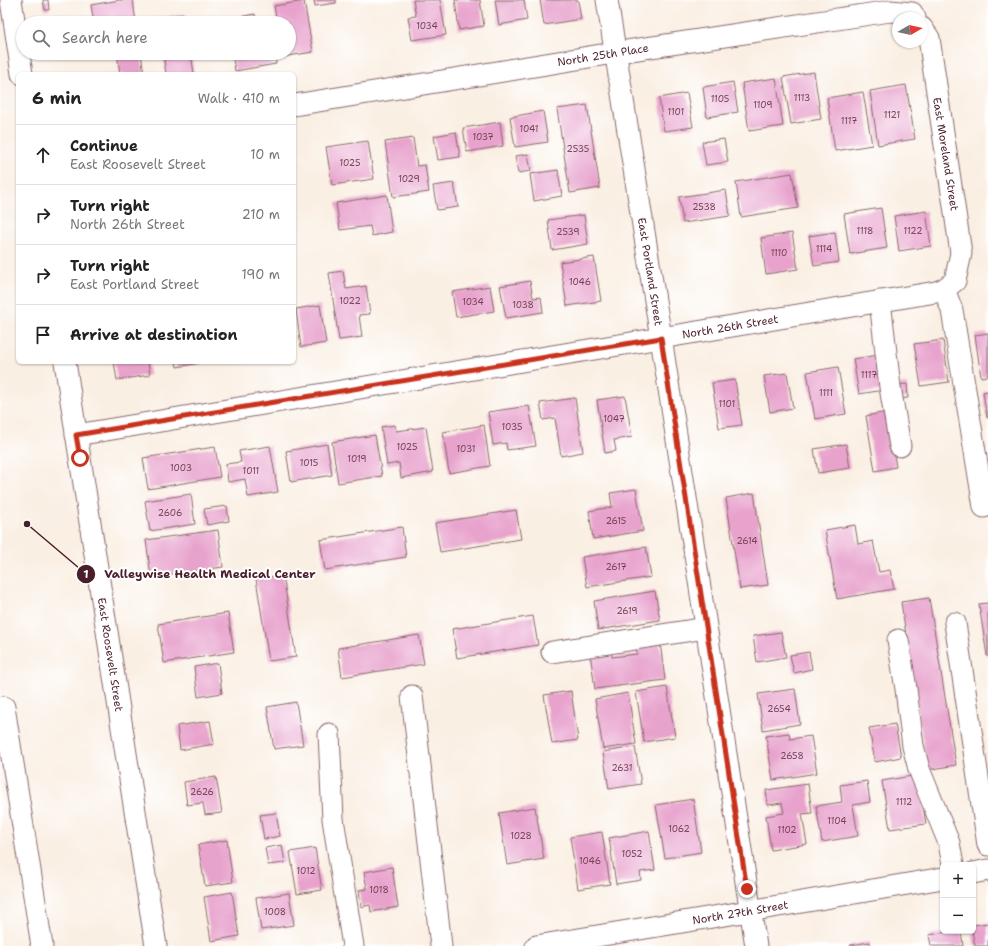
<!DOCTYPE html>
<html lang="en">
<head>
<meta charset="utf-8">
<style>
  :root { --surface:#fff; --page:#f6f6f6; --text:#222; --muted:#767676; --line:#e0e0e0 }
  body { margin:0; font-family:"Shantell Sans",sans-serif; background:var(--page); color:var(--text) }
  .controls { position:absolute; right:12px; bottom:12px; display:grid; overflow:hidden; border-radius:6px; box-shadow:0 1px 3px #0004 }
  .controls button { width:36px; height:36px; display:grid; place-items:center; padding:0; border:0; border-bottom:1px solid var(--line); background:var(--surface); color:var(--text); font:20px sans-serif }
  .compass { position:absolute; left:892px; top:12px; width:36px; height:36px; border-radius:50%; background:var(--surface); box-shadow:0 1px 3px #0004; rotate:81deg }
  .stop { position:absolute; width:12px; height:12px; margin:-9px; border:3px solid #c8321e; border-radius:50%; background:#fff }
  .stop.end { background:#c8321e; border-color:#fff; box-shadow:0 1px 4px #0008 }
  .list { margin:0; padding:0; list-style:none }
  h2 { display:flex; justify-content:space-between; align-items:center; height:52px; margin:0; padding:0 16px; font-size:17px }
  h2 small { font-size:13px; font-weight:400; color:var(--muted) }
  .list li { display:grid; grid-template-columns:26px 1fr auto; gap:12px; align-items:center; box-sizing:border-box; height:60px; padding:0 16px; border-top:1px solid var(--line) }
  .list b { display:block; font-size:15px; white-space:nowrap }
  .list p { margin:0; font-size:13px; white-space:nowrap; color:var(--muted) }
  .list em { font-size:13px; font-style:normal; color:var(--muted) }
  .icon { flex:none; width:22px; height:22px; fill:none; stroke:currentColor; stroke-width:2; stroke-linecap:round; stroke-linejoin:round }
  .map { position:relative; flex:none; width:988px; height:946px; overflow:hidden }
  .search { position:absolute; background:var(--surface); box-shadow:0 1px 3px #0004; left:16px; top:16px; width:280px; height:44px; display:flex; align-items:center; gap:10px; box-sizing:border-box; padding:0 14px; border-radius:22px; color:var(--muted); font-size:15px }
  .panel { position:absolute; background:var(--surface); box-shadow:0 1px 3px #0004; left:16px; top:72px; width:280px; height:292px; border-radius:6px }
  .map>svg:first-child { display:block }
</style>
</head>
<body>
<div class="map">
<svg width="988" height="946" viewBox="0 0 988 946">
  <rect width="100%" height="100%" fill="#fff"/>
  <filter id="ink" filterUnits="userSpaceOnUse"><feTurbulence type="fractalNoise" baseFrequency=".025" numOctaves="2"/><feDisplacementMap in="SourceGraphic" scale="8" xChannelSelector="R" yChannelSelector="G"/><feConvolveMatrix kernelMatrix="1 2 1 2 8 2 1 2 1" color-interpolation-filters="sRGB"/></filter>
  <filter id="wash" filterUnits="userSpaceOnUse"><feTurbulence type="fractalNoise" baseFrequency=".012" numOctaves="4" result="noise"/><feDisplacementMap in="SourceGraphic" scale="16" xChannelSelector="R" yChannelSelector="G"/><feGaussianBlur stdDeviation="0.9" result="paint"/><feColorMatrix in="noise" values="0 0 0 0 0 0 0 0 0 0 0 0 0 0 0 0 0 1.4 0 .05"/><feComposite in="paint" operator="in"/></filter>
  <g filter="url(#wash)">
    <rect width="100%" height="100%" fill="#faefe3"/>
    <g id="blocks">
      <path fill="#e8a3cd" d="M43,0h5l1,10h-4z
        M120,0h13l3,23h-42l-3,-18z
        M314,0h22v3l-21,3z
        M413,0h27l6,35 -34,5 -4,-23 8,-1z
        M455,0h25l4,26 -25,4z
        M495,0h29l3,20 -28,5z
        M540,0h38l3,19 -37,6z
        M304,1l9,51 -31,5v-4h7v-30h-12l-3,-17z
        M185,14l1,9h-28l-1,-5z
        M255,14l1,9h-29v-4z
        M117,53h24l3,21h-24z
        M163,53h28l3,21h-28z
        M232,53h43l1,11 -41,7z
        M814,72l7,47 -30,5 -8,-47z
        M776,78l7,48 -34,5 -7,-48z
        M733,82l5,30 -31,5 -4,-30z
        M906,85l9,54 -37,6 -8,-54z
        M863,92l9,53 -37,6 -8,-53z
        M687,93l6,34 -29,4 -5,-33z
        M587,105l13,83 -30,5 -13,-84z
        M543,111l5,31 -33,5 -5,-30z
        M500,122l3,24 -36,6 -4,-24z
        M456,132l4,25 -22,3 -4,-24z
        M413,138l4,28 8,-1 4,27 -36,5 -8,-55z
        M724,139l4,23 -22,3 -4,-23z
        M368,141l6,38 -42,6 -6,-38z
        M528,154l3,17 -13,2 -3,-17z
        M558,170l4,26 -28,5 -4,-27z
        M792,173l6,35 -57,9 -5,-35z
        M454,183l4,24 -21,3 -4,-24z
        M726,190l4,26 -47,7 -4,-26z
        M387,195l5,37 -20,4 -2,-10 -30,4 -4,-27z
        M881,208l6,40 -37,6 -6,-40z
        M926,211l5,35 -32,5 -5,-35z
        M584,215l4,29 -36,6 -4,-30z
        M835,232l4,30 -25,4 -5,-30z
        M792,233l6,36 -32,5 -5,-36z
        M594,257l7,44 -34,5 -7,-44z
        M343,271l3,18 20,-3 4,28 -11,1 3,22 -23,3 -10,-67z
        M530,281l3,17 8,-1 2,15 -37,6 -6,-32z
        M490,286l4,25 -38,6 -4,-25z
        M320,305l6,38 -25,4 -5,-38z
        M988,333v43l-7,1 -6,-42z
        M943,340l6,42 -28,4 -7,-42z
        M879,355l5,35 -25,4 -6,-35z
        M114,362h34l2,13 -33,5z
        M176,362h24v1l-23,4z
        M838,367l8,47 -31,5 -8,-47z
        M787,373l6,35 -23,4 -6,-36z
        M735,380l7,45 -23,3 -7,-45z
        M907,384l1,14 -13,1 -1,-14z
        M988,391v27h-1l-4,-26z
        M625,396l7,41 -18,3 2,11 -11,2 -8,-53z
        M575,398l8,54 -22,4 -6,-38 -12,2 -3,-17z
        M529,406l7,40 -29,4 -1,-7 -13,2 -5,-33z
        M887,412l9,55 -21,4 -9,-55z
        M395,425l1,6 30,-4 7,45 -32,6 -2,-15 -12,2 -6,-38z
        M484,425l6,41 -41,7 -6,-41z
        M375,435l7,41 -44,7 -6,-41z
        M327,444l5,31 -41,7 -5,-31z
        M846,444l4,24 -32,5 -4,-24z
        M270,446l8,46 -30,5 -3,-18 -17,3 -2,-18 15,-2 -2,-11z
        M215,447l5,30 -72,12 -5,-31z
        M636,489l7,42 -50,8 -4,-28 23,-4 -2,-14z
        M754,493l14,92 -28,4 -14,-91z
        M191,494l4,30 -45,7 -5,-30z
        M227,506l2,15 -22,4 -3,-16z
        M516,510l5,29 -81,13 -5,-29z
        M855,525l3,19 15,-3 6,31 11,-2 4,19 -57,10 -12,-69z
        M402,527l4,30 -81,13 -5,-30z
        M218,530l5,37 -72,10 -5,-37z
        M646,547l5,30 -64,10 -5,-30z
        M283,575l13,82 -27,4 -13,-82z
        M655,591l5,29 -62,10 -4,-29z
        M929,598l27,167 -29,5 -26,-168z
        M988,603v53h-1l-8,-52z
        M228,613l6,39 -70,11 -6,-39z
        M533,616l5,29 -81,13 -5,-29z
        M781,632l5,25 -29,5 -4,-26z
        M419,635l5,29 -82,13 -4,-29z
        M660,642l5,38 -70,9 -5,-36 21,-3 1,7 25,-3 -1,-9z
        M809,652l3,17 -18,4 -4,-18z
        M218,663l4,30 -24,4 -4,-30z
        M667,687l8,50 -31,5 -8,-50z
        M795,689l5,35 -37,6 -5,-36z
        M571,691l7,49 -26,4 -8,-49z
        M628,693l8,51 -33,5 -8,-50z
        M296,702l7,43 -29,4 -7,-42z
        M210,721l4,23 -34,6 -3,-24z
        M895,724l6,33 -26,5 -6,-34z
        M789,733l1,6 21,-3 6,37 -44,7 -7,-44z
        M635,747l6,37 -32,5 -6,-37z
        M918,775l8,49 -36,5 -8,-48z
        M216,777l6,36 -17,2 -2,-12 -16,2 -3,-23z
        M867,781l3,21 -17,3 5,31 -36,6 -6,-36 26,-4 -2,-17z
        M808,784l4,29 -10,1 5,30 -36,6 -5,-34 18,-3 -2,-10 -14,2 -2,-15z
        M693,799l8,53 -36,6 -9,-53z
        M535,807l9,52 -37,6 -8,-52z
        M276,813l4,23 -16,3 -4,-24z
        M649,831l6,39 -15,2 1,8 -25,4 -7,-46z
        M602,832l8,52 -32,5 -8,-52z
        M227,840l6,42 -28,4 -7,-41z
        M282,845l3,18 -17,2 -3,-17z
        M315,848l7,42 -25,4 -7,-42z
        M392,867l6,40 -27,5 -1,-7 -9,2 -2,-17 8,-1 -3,-17z
        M232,892l7,44 -28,5 -7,-44z
        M289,893l5,32 -33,5 -5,-32z
        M988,923v23h-13l-3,-15h1v-6z
        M953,931h8l2,15h-32l-2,-11z
        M870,942v4h-19l-1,-1z"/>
    </g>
  </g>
  <g filter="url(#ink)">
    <use href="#blocks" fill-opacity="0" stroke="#88686b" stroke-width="1"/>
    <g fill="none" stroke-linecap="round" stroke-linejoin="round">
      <defs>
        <g id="minor">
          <path d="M11,0l11,74"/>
          <path id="s1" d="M607,0l54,338 95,608"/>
          <path id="s2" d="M294,105l338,-55 258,-39 22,2 3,5"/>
          <path d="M944,289l8,21 32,197"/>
          <path d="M880,301l10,86 10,59"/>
          <path id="s3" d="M65,362l91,584"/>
          <path id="s4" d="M76,435l585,-97 275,-46 8,-3 11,-8 6,-28 -32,-215 -7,-10"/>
          <path d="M955,623l33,222"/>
          <path d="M898,640l8,49 7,57 6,23 30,74 4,22"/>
          <path d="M552,652l154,-24"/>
          <path d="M412,696l29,250"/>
          <path d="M0,708l4,-1 38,239h-1"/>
          <path d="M329,734l4,85 20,127"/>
          <path d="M973,873l15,-3"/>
          <path id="s5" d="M536,946l195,-32 212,-36"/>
        </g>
      </defs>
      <use href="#minor" stroke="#88686b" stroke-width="23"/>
      <use href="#minor" stroke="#fff" stroke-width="21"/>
    </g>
  </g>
  <g fill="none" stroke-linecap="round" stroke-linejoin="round" filter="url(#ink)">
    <path stroke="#c8321e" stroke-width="5" d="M80,458l-4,-23 585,-97 86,551"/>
  </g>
  <g text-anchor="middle" stroke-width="4" stroke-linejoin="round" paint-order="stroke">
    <g font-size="9" fill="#724054">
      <text x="427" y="29">1034</text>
      <text x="802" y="101">1113</text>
      <text x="720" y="102">1105</text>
      <text x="763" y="108">1109</text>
      <text x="676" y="115">1101</text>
      <text x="892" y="118">1121</text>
      <text x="849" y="124">1117</text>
      <text x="529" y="132">1041</text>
      <text x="483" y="140">1037</text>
      <text x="578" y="152">2535</text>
      <text x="350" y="166">1025</text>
      <text x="409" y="182">1029</text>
      <text x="704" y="210">2538</text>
      <text x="865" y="234">1118</text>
      <text x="913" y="234">1122</text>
      <text x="568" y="235">2539</text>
      <text x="824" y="252">1114</text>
      <text x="779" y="256">1110</text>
      <text x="580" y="285">1046</text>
      <text x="350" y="304">1022</text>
      <text x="473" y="305">1034</text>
      <text x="523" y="308">1038</text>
      <text x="869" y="378">1117</text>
      <text x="826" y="396">1111</text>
      <text x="727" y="407">1101</text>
      <text x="614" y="422">1047</text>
      <text x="512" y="430">1035</text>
      <text x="407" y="450">1025</text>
      <text x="466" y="452">1031</text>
      <text x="357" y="462">1019</text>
      <text x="309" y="466">1015</text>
      <text x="181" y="471">1003</text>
      <text x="251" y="474">1011</text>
      <text x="170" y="516">2606</text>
      <text x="616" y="524">2615</text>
      <text x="747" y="544">2614</text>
      <text x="616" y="570">2617</text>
      <text x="627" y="614">2619</text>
      <text x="779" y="712">2654</text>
      <text x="792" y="759">2658</text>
      <text x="622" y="771">2631</text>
      <text x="202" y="795">2626</text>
      <text x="904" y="805">1112</text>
      <text x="837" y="824">1104</text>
      <text x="679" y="832">1062</text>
      <text x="787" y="833">1102</text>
      <text x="521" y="839">1028</text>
      <text x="632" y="857">1052</text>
      <text x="590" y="864">1046</text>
      <text x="306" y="874">1012</text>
      <text x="379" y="893">1018</text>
      <text x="275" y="915">1008</text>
    </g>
    <g font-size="11" fill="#4a1f2b" stroke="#fff">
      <text dy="4" stroke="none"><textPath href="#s2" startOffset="313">North 25th Place</textPath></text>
      <text transform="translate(946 154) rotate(81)" y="4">East Moreland Street</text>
      <text dy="4" stroke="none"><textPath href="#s1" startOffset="275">East Portland Street</textPath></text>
      <text dy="4" stroke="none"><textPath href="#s4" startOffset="663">North 26th Street</textPath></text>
      <text dy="4" stroke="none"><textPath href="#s3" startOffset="296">East Roosevelt Street</textPath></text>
      <text dy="4" stroke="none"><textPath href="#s5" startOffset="207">North 27th Street</textPath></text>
    </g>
  </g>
  <path fill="none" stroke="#4a1f2b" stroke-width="1.5" d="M27 524L86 574"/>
  <g fill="#4a1f2b" stroke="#fff" stroke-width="1.5">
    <circle cx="27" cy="524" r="4"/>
    <circle cx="86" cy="574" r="10"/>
  </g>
  <g font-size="12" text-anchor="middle" font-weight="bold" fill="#fff">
    <text x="86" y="578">1</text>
  </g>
  <g font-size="12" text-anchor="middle" font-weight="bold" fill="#4a1f2b" stroke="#fff" stroke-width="4" stroke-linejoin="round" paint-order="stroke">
    <text x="210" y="578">Valleywise Health Medical Center</text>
  </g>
</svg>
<div class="controls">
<button>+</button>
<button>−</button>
</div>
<svg class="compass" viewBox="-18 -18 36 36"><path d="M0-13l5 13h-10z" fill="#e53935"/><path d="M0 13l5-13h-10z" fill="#767676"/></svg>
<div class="stop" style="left:80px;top:458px"></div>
<div class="stop end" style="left:747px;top:889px"></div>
<div class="search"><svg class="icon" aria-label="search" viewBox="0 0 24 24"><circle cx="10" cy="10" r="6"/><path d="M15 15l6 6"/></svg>Search here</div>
<section class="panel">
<h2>6 min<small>Walk · 410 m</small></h2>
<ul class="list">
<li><svg class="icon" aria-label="ahead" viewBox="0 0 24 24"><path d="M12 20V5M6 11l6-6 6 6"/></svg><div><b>Continue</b><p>East Roosevelt Street</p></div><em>10 m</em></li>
<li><svg class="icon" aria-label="right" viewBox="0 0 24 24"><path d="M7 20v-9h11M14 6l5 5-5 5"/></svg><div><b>Turn right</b><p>North 26th Street</p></div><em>210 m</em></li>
<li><svg class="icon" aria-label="right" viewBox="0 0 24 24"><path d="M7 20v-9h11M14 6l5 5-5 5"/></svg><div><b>Turn right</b><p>East Portland Street</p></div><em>190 m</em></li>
<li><svg class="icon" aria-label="arrive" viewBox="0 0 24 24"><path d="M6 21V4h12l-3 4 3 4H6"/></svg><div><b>Arrive at destination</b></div></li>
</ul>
</section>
</div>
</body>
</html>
